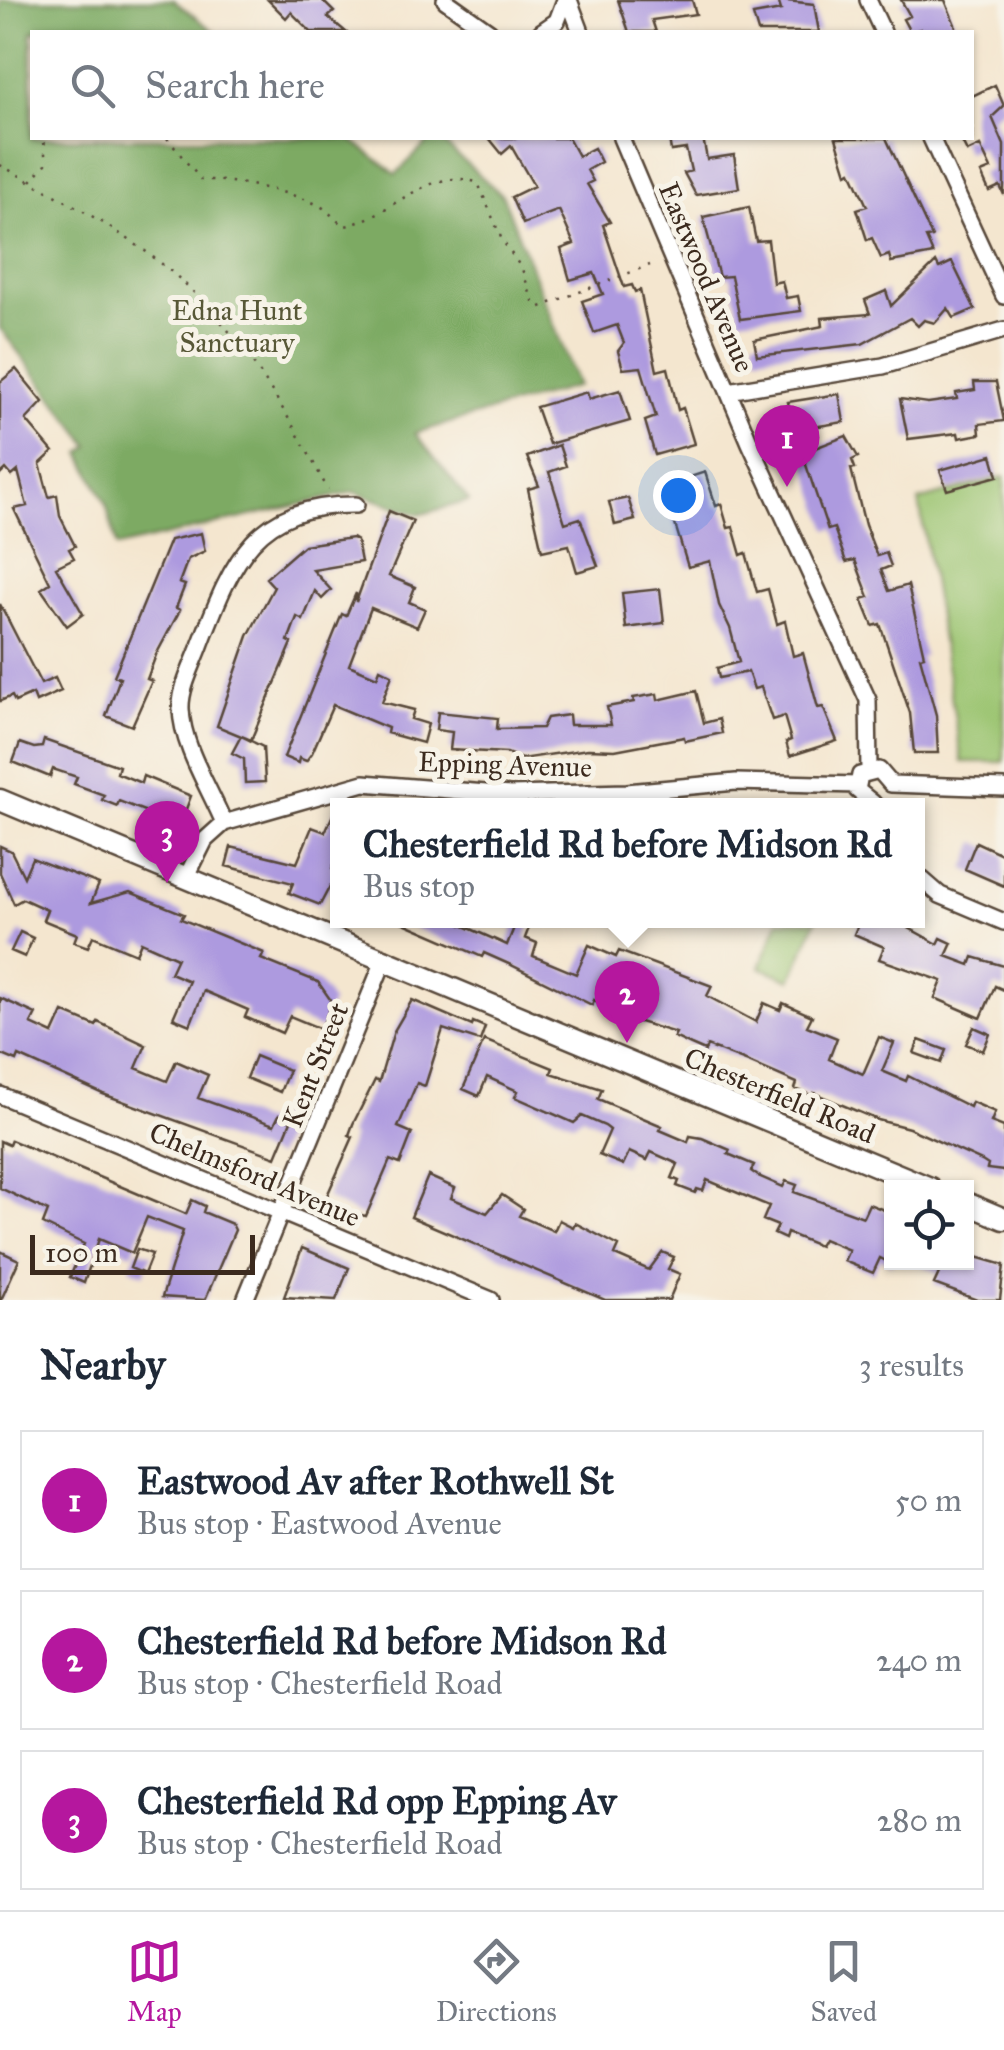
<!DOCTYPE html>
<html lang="en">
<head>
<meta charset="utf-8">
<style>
  :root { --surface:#fff; --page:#f6f6f7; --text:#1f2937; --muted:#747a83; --line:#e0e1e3; --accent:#b5179e }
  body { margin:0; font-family:"IM FELL Great Primer",serif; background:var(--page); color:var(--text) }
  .controls { position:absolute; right:30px; bottom:30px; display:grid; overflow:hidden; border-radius:0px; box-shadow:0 2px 8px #0004 }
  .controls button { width:90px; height:90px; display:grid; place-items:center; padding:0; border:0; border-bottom:2px solid var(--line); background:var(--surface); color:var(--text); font:50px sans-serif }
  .scale { position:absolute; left:30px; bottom:25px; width:225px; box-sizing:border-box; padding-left:10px; border:5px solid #3b2a1e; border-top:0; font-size:28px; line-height:35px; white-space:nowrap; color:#3b2a1e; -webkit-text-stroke:8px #f7f3e8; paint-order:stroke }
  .you { position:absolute; left:678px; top:495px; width:35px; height:35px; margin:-25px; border:8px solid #fff; border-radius:50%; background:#1a73e8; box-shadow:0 0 0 15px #1a73e833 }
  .badge { display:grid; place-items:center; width:65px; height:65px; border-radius:50%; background:var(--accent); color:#fff; font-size:32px; font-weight:700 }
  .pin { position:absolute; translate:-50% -82px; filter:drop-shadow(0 2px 5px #0008) }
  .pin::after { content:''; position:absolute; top:52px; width:35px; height:30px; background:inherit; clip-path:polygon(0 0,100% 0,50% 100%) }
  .popup { position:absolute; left:330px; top:798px; width:595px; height:130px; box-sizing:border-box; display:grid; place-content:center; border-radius:0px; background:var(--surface); filter:drop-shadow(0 2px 8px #0005); font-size:32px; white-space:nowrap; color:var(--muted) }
  .popup b { font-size:38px; color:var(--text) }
  .popup::after { content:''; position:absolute; left:50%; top:100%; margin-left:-20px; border:20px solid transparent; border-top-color:var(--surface) }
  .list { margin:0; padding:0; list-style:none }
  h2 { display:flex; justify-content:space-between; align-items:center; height:130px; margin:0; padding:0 40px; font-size:42px }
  h2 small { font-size:32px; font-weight:400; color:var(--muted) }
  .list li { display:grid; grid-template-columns:65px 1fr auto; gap:30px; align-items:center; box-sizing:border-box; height:140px; margin:0 20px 20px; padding:0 20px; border:2px solid var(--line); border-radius:0px }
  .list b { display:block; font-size:38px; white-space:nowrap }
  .list p { margin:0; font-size:32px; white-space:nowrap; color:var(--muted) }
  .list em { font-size:32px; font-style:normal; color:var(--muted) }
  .icon { flex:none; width:55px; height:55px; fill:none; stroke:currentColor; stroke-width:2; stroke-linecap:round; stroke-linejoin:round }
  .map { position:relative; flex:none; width:1004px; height:1300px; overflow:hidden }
  .search { position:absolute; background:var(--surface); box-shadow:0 2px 8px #0004; left:30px; right:30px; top:30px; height:110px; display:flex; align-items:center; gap:25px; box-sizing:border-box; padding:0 35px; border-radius:0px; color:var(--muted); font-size:38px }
  .sheet { height:610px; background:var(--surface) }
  nav { display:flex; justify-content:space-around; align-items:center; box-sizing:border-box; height:140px; border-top:2px solid var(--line); background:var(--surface); font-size:28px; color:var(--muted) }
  nav a { display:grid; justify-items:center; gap:5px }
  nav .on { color:var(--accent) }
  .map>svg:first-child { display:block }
</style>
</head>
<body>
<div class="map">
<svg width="1004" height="1300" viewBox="0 0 1004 1300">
  <rect width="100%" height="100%" fill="#f7f3e8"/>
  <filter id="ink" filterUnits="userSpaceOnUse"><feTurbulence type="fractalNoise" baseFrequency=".01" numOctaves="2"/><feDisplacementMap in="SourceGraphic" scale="20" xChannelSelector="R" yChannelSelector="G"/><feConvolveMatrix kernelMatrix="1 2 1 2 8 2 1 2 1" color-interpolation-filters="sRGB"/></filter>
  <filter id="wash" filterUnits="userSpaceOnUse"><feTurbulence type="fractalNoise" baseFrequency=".0048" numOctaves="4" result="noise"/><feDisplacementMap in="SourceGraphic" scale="40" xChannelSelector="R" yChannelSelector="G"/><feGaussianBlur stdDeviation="2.25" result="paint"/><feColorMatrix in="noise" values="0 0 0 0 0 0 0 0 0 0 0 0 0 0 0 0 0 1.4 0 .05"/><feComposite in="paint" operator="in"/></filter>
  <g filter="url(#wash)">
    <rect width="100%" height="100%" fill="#f4e6cf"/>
    <path fill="#9cc572" stroke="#6c7848" stroke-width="2.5" d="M1004,477v285h-42l-43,-261z
      M779,921h37l-25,59 -31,-13z"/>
    <path fill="#7daa64" stroke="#5c6a41" stroke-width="2.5" d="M0,0h173l42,32h-183v106h317l47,36 36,-36h6l65,58 75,190 -163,47 54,68 -50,14 -65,-23 -237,55 -11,-43 -25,-51 9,-7 -90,-118z"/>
    <g id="blocks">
      <path fill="#ad9adf" d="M268,0h54l12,12 -6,5 18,15h-35l-20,-20 -5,6z
        M618,0h74l4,14 -44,6 4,12h-27z
        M778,0l36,4 5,28h-61l-5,-17 28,-5z
        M901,0h44l13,32h-35l-2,-3 -11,3 -7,-13 7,-3z
        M995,85l9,21 -12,11 12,28v50l-4,-9 -11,5 -8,-18 10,-4 -11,-23 -13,6 -7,-14h12v-42z
        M489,138h79l10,18 16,-8 7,14 -14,8 6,11 -6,3 23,38 -7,3 21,62 8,-2 3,7 5,-2 17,81 11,-3 10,42 5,-2 11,36 -39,11 -10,-34 11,-4 -15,-50 -18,2 -5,-18 6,-8 -7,-18 -23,8 -12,-32 21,-7 -9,-21 -24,7 -9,-31 13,-5 -15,-34 -36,14 -12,-27 23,-11 -23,-40 -9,8z
        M669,138h34l4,21 27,-4 5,33 -43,7 -12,-22 7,-2 -5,-22 -15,2z
        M836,138h50l46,99 -6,1 7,16 -42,8 -2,-7 -8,3 -9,-20 -5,2 -10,-31 10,-3 -16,-35 -4,2z
        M749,207l7,34 12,-1 5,43 9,-2 4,17 12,-2 3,15 -61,8 -9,-43 -12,1 -16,-60z
        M936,262l3,6 13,-6 23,47 -21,9 -6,-10 -13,15 -11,-3 -6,6 -8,-8 -48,26 -105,12 -3,-16 69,-14 -1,-8 48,-4 -5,-14 21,-9 5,15z
        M16,369l27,33 -17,18 27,32 -13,12 9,33 8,-2 3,21 15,30 -6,3 5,9 -18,9 27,47 -16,12 -26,-37 9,-6 -36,-74 13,-3 -9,-35 -6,5 -6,-7 -6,6v-93z
        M974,382h22l8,39 -25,3 1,10 -21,4 -1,-5 -50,6 -8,-40 28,4 29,-4 -1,-6 19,-3z
        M620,390l10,31 -81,23 -13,-37 51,-15 2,7z
        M839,394l5,28 -50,8 -6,-28z
        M846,436l12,21 -6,3 3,8 -4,1 14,56 12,31 9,-3 5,13 -10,4 8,21 19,-6 16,71 -4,1 16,58 2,38h-24l-4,-40 -30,-89 -7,2 -11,-27 7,-2 -14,-37 -9,2 -12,-34 -6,2 -26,-77z
        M559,445l7,21 -17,6 16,51 15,-5 18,48 -21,6 -8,-27 -27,6 -14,-62 11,-3 -12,-29z
        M992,455l6,21 -51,14 -7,-20z
        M705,472l11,34 5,-2 7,24 5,-1 8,28 5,-2 11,39 11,-3 9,35 8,-3 8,35 10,-3 15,55 5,-1 14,34 -47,15 -4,-14 5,-2 -7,-24 -12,4 -11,-33 -7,2 -6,-17 -29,6 -2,-10 22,-6 -9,-34 -11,-23 -9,-44 -22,6 -17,-56 7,-3 -9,-24z
        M628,498l7,22 -20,5 -6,-23z
        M389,511l24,10 -24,55 26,11 -6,15 16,7 -8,18 -46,-19 -22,57 28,12 3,-8 12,6 -10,27 32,8 -3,9 17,5 -5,19 -36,-10 1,-5 -55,-23 -21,48 -6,8 -7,-3 -1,5 -14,-6 58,-143 4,2 10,-23v9z
        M201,533l4,18 -17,8 -9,24 6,2 -9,23 4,2 -24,45 -9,24 5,2 -20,45 -26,-10 14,-38 -6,-2 56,-136z
        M352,538l5,3 4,21 -48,8 18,20 -9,9 -7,-8 -12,29 -6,-3 -9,24 4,2 -41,97 -34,-14 31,-90 26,-49 -8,-9 38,-33z
        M660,589l4,34 -38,5 -4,-35z
        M0,604l41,80 14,-6 6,13 -25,11 -3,-8 -18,8 -3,-6 -12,5z
        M696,691l8,32 15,-4 3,14 -37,8 -1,-4 -69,13 -27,-1 -67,10 -14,-6 -57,-3 2,-18 -16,-2 2,-18 60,6 -1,11 45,-1 5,-10 22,-3 1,10h41l-4,-18 27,-5 -1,-4 24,-4 1,6z
        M241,736l22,11 2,35 -20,1 -1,-24 -12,-6z
        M44,740l75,26 -2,7 24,10 2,-7 48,20 -11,29 -61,-24 -2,5 -15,-6 2,-5 -30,-11 3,-7 -24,-8 -3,8 -37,-15 7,-19 14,5 8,-1z
        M337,806v52l-5,11 5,2v19l-7,-4 -10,19 -31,-12 4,-10 -67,-17 5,-19 66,16 15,-36 13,5z
        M976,842l28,13v31l-39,-17z
        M0,846l11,5 13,26 8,-19 67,26 -8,19 39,-11 54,22 -3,5 83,34 -3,6 57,23 14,20 -11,27 -31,-13 -8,17 -37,-16 3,-7 -44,-19 -14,34 -17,-7 16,-37 -19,-8 7,-15 -36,-16 -5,12 -43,-18 -5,11 -14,-5 3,-8 -34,-14 4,-10 -24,-11 -9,5 -14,-31z
        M397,920h54l56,25 10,-25h15l-7,18 12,5 -4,13 43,18 13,-29 27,12 3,-6 93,35 -5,10 49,26 8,-19 16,7 3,-7 29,13 -5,10 30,12 -8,21 34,15 16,-37 15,6 -12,28 24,10 2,-5 62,31 2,-5 23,10 -4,10 13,5v44l-17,-2 1,-4 -6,-4 -73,-33 -31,-8 -64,-27 -1,3 -18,-7 2,-6 -46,-20 -44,-17 -2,5 -14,-6 -17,-8 2,-4 -37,-11 5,-12 -25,-11 -4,10 -21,-9 -2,5 -81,-40 -27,-12 -2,4z
        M860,920h34l44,24 3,-6 11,5 -6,13 24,9 3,-8 31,9v24l-9,-4 -14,32 -46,-20 7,-17 -63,-22 5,-12 -30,-13z
        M20,932l13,6 -8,19 -14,-6z
        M0,998l36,16 -5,10 22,10 10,-22 33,14 2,-4 48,23 -10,23 31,13 9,-20 32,14 -10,23 76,27 5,-10 12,6 -15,36 -173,-63 -84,-38 -2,5 -17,-7z
        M412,1000l60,26 1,-4 12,5 -5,14 -37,-12 -18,57 -8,-3 -19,44 14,6 -12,31 -10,-4 -24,56 -10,-2 -30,-16 27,-61 -4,-2 4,-11 22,-44 4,2 15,-51z
        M974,1027l16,7 -7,17 -17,-7z
        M484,1040l69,28 -2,5 51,16 -4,10 64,27 -2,4 28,12 2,-6 12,2 28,12 -2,4 26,11 -3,6 7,5 25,11 3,-6 11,4 -3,7 69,25 6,-13 23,9v51l-12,-6 -7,15 -29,-12 5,-11 -26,-11 -4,7 -32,-13 -2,6 -11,-5 4,-8 -15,-6 6,-14 -62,-26 -4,11 -6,-2 -2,4 -18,-7 2,-5 -7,-3 6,-14 -27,-12 -4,8 -18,-8 -6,13 -24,-10 11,-25 -5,-4 -23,-10 -8,7 -59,-26 3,-6 -31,-14 -8,19 -16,-7z
        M919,1040l27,10 -5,13 -27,-10z
        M255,1056l34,14 -9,22 -34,-14z
        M11,1140l175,74 6,-14 13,6 -2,6 29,12 3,6 -30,70 -43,-3 21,-66 -36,-14 -15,36 -33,-14 -15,44 -14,-6 14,-33 -41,-20 5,-13 -48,-23v-47l9,4z
        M428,1176l27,12 -4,10 36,15 15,-18 21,14 -4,7 35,15 5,-11 14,7 2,-4 44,23 -4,9 34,15 13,-18 12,5 -6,12 12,5 -11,26h-64l-194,-83z
        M302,1248l47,20 -13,32 -52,-3z
        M137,1249l15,5 -8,20 -14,-6z
        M0,1251l19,9 -18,40h-1z
        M966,1254l38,11 -4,35h-23l-43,-16 5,-11 -23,-11h50z"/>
    </g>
  </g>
  <g filter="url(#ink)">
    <use href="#blocks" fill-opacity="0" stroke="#574639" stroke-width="2.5"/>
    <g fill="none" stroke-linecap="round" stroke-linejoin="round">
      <defs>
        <path id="minor" d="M445,0l45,32
          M569,0l12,32
          M868,0l15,32
          M541,32l16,-11 8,-21
          M621,138l129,305 118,257 1,70
          M931,138l73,158
          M728,391l155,-25 121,-36
          M891,784l113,4
          M873,803l-16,-13 3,-15 19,-5 12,14
          M224,823c-14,-34 -42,-77 -43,-114 -1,-21 13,-46 20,-66 32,-83 54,-139 155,-138
          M917,875l23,20 64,27
          M187,876l18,-36 19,-17 140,-40 146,12 117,-3 109,-10 121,3
          M0,1095l491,205
          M245,1300l140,-342"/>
        <path id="tertiary" d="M0,800l930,388
          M966,1203l38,16"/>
      </defs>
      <use href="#minor" stroke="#574639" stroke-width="20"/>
      <use href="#tertiary" stroke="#574639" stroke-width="25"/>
      <path stroke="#574639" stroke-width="2.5" stroke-dasharray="2.5 8" stroke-linecap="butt" d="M167,138l34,42c25,-2 106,14 125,30 7,6 10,11 19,16 45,-9 85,-62 133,-43l24,57 20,29 11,33 7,5 110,-42
        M0,165c59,32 123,65 174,109 68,59 113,138 154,216
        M31,181l15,-17 -2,-20 7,-6"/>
      <use href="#minor" stroke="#fff" stroke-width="15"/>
      <use href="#tertiary" stroke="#fff" stroke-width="20"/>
    </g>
  </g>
  <g text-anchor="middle" stroke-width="10" stroke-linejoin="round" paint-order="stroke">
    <g font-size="28" fill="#3b2a1e" stroke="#f7f3e8">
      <text transform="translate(707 277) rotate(67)" y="10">Eastwood Avenue</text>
      <text transform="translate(505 764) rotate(2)" y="10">Epping Avenue</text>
      <text transform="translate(315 1065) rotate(-68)" y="10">Kent Street</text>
      <text transform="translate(780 1095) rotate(23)" y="10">Chesterfield Road</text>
      <text transform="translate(255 1174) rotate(23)" y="10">Chelmsford Avenue</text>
    </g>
    <g font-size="28" fill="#585837" stroke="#f7f3e8">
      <text x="237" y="320">Edna Hunt<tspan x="237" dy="32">Sanctuary</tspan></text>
    </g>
  </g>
</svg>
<div class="controls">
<button><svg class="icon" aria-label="locate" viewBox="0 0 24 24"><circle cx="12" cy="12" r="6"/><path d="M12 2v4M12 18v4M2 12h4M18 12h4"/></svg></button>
</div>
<div class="scale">100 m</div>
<div class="you"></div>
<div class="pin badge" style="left:787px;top:487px">1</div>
<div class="pin badge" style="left:627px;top:1043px">2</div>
<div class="popup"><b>Chesterfield Rd before Midson Rd</b>Bus stop</div>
<div class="pin badge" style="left:167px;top:883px">3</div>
<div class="search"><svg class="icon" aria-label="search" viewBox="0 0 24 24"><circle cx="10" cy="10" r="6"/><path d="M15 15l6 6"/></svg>Search here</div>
</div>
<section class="sheet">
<h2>Nearby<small>3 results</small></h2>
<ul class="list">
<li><span class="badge">1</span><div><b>Eastwood Av after Rothwell St</b><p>Bus stop · Eastwood Avenue</p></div><em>50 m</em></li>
<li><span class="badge">2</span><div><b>Chesterfield Rd before Midson Rd</b><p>Bus stop · Chesterfield Road</p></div><em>240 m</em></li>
<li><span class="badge">3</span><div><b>Chesterfield Rd opp Epping Av</b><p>Bus stop · Chesterfield Road</p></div><em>280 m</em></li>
</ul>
</section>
<nav>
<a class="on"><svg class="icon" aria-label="map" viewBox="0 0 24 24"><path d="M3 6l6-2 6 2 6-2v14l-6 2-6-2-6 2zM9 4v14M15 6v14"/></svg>Map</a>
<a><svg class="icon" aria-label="directions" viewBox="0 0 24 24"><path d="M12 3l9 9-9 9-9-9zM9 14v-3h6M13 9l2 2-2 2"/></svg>Directions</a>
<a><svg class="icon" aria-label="saved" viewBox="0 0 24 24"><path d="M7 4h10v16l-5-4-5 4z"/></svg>Saved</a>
</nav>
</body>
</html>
